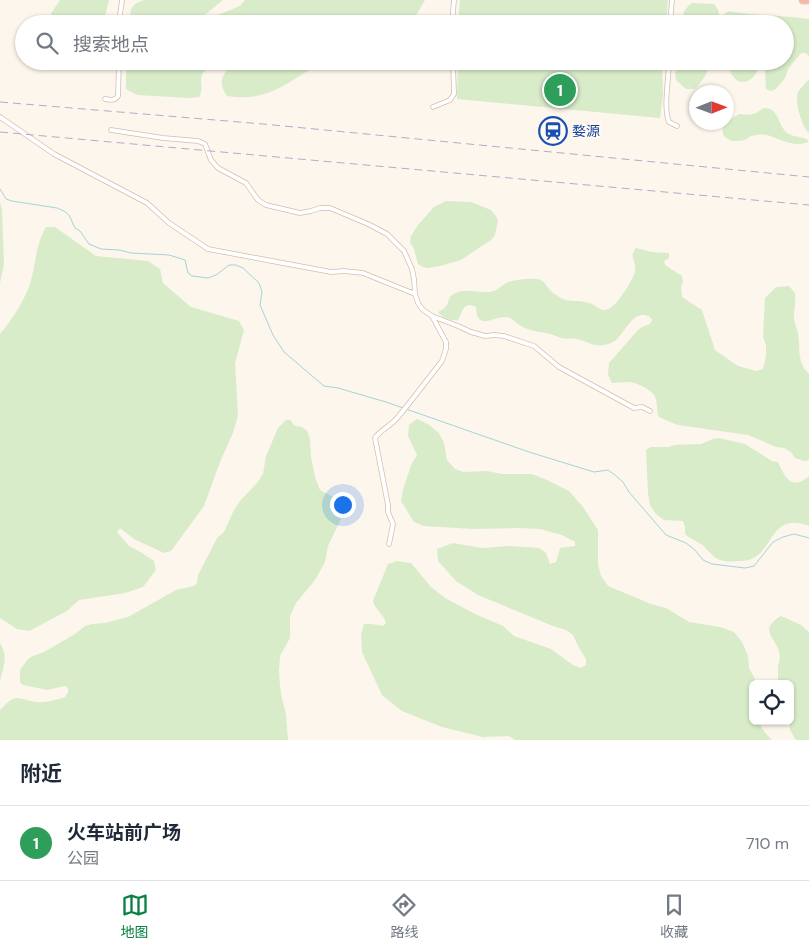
<!DOCTYPE html>
<html lang="zh">
<head>
<meta charset="utf-8">
<style>
  :root { --surface:#fff; --page:#f2f2f3; --text:#1f2937; --muted:#747a83; --line:#e0e1e3; --accent:#0b8043 }
  body { margin:0; font-family:"DM Sans","Noto Sans SC",sans-serif; background:var(--page); color:var(--text) }
  .controls { position:absolute; right:15px; bottom:15px; display:grid; overflow:hidden; border-radius:8px; box-shadow:0 1px 4px #0004 }
  .controls button { width:45px; height:45px; display:grid; place-items:center; padding:0; border:0; border-bottom:1px solid var(--line); background:var(--surface); color:var(--text); font:25px sans-serif }
  .compass { position:absolute; left:689px; top:85px; width:45px; height:45px; border-radius:50%; background:var(--surface); box-shadow:0 1px 4px #0004; rotate:89deg }
  .you { position:absolute; left:342px; top:504px; width:18px; height:18px; margin:-12px; border:4px solid #fff; border-radius:50%; background:#1a73e8; box-shadow:0 0 0 8px #1a73e833 }
  .badge { display:grid; place-items:center; width:32px; height:32px; border-radius:50%; background:var(--accent); color:#fff; font-size:16px; font-weight:700 }
  .pin { position:absolute; translate:-50% -50%; border:2px solid #fff; box-shadow:0 1px 5px #0006 }
  .list { margin:0; padding:0; list-style:none }
  h2 { display:flex; justify-content:space-between; align-items:center; height:65px; margin:0; padding:0 20px; font-size:21px }
  h2 small { font-size:16px; font-weight:400; color:var(--muted) }
  .list li { display:grid; grid-template-columns:32px 1fr auto; gap:15px; align-items:center; box-sizing:border-box; height:75px; padding:0 20px; border-top:1px solid var(--line) }
  .list b { display:block; font-size:19px; white-space:nowrap }
  .list p { margin:0; font-size:16px; white-space:nowrap; color:var(--muted) }
  .list em { font-size:16px; font-style:normal; color:var(--muted) }
  .icon { flex:none; width:28px; height:28px; fill:none; stroke:currentColor; stroke-width:2; stroke-linecap:round; stroke-linejoin:round }
  .map { position:relative; flex:none; width:809px; height:740px; overflow:hidden }
  .search { position:absolute; background:var(--surface); box-shadow:0 1px 4px #0004; left:15px; right:15px; top:15px; height:55px; display:flex; align-items:center; gap:12px; box-sizing:border-box; padding:0 18px; border-radius:28px; color:var(--muted); font-size:19px }
  .sheet { height:140px; background:var(--surface) }
  nav { display:flex; justify-content:space-around; align-items:center; box-sizing:border-box; height:70px; border-top:1px solid var(--line); background:var(--surface); font-size:14px; color:var(--muted) }
  nav a { display:grid; justify-items:center; gap:2px }
  nav .on { color:var(--accent) }
  .map>svg:first-child { display:block }
</style>
</head>
<body>
<div class="map">
<svg width="809" height="740" viewBox="0 0 809 740">
  <rect width="100%" height="100%" fill="#fdf6ec"/>
  <path fill="#d8ecc9" d="M60,0h49l-4,17 -1,7h-58l6,-12z
    M145,0h78l-17,14 -15,5 -4,5h-57c0,-15 0,-20 15,-24z
    M245,0h180l-14,24h-104l-11,-2 -3,2h-88l10,-8 25,-10z
    M460,0h208l-2,24h-208z
    M692,3l22,1c7,9 6,10 1,20h-33c0,-10 2,-15 10,-21z
    M729,11c26,5 53,4 80,8v38l-3,-4h-5l-13,16 -3,9 -9,11 -5,2 -5,-2 -1,-18 4,-10h16v-37h-62v-9z
    M128,61h92c-5,4 -14,8 -17,12 -5,7 2,14 -4,24l-10,1 -52,-3 -11,-6v-20z
    M237,61h80l-3,6c-31,19 -49,35 -87,29 -11,-15 -3,-25 10,-35z
    M458,61h204l1,35 -3,22 -203,-19z
    M681,61h30c-3,11 -8,20 -16,28h-9l-10,-9 -1,-8 6,-5z
    M727,61h34c-7,27 -29,29 -34,0z
    M809,79v54c-7,-6 -15,-32 -11,-41 3,-5 8,-9 11,-13z
    M764,108c13,-1 14,14 21,23 5,6 16,5 23,9v2c-13,6 -28,-3 -41,-7 -5,-1 -11,0 -16,1 -6,3 0,2 -7,4 -7,2 -17,2 -21,-6 -3,-10 9,-16 16,-20 14,1 13,2 25,-6z
    M446,201l25,1 20,8 5,6 2,5 -3,14 -4,5 -30,20 -21,6 -11,2 -6,-1 -5,-3 -4,-15 -4,-7 1,-6 7,-11 16,-18z
    M0,202l2,8 2,54 -4,19z
    M46,227h9l41,29 52,5 12,8 3,14 28,24 48,14 5,9 -9,33 3,52 -5,18 -13,29 -16,44 -33,45 -7,2 -30,-14 -14,-11 -3,4 12,14 13,7 12,8 2,9 -13,17 -18,6 -46,7 -12,11 -38,20 -12,-2 -17,-11v-284c12,-14 24,-33 30,-50 6,-19 5,-38 16,-57z
    M636,248l16,4 17,1v5l-5,3 1,4 17,11 1,6 -2,5 1,10 20,13 13,40 23,16 18,5 7,-2 3,-13v-11l-3,-8 2,-39 11,-11 13,-1 6,7c1,9 -1,16 -1,24 0,6 3,11 4,16 3,16 -2,28 11,41v86l-5,1 -9,-3 -4,-6 -7,-4 -8,-1 -28,-12 -70,-10 -10,-4 -9,-4c-3,-6 -1,-13 -4,-20 -2,-7 -19,-15 -27,-15 -5,0 -10,1 -16,1l-4,-8 1,-12 29,-33 4,-3 8,-3 2,-4 -3,-4c0,0 -7,-2 -7,-1 -13,1 -19,23 -31,28 -4,2 -12,3 -16,2 -6,-1 -12,-5 -18,-6 -5,-1 -11,0 -16,-1 -3,-1 -7,-3 -11,-4 -7,-2 -15,-2 -22,-5 -9,-3 -10,-5 -16,-10 -13,-9 -35,17 -36,-12 -13,-6 -13,4 -18,13 -6,1 -16,-2 -20,-8 4,-2 7,-4 9,-7 2,-3 1,-7 5,-10 11,-8 26,-2 37,-3 8,-1 11,-5 17,-9 5,-3 24,-5 30,-4 8,0 9,6 14,11 3,3 9,7 13,9 7,3 15,1 22,3 7,1 12,5 17,8 3,0 6,0 8,-2 7,-3 24,-29 25,-37 2,-11 -7,-13 1,-23z
    M417,419l11,5 11,9 5,10 3,17 8,9 9,3 23,-1 15,3h30l17,7 20,10 14,16 15,23v35l3,11 7,10 43,18 15,4 23,14 31,5 14,5 8,10 6,14 1,12 9,16h-5v37h7c0,8 7,13 12,19h-257l-6,-4 -26,1 -41,-10 -40,-16 -20,-16 -20,-43 -1,-18 3,-10h8l11,2 3,-3c-2,-9 -11,-13 -13,-22l15,-37 9,-3 14,2 20,24 14,11 30,16 28,12 11,10 37,13 22,16 8,3 5,-3v-6l-8,-13 -5,-11 -7,-5 -13,-4 -75,-31 -22,-14 -18,-20 -1,-12 16,-6 29,5 28,-2 29,2 7,5 4,11 6,-2 4,-14 15,-2v-4l-13,-7 -22,-6 -20,-1 -47,1 -49,-3 -10,-4 -13,-21 2,-12 9,-26 5,-8 -9,-19 1,-11z
    M286,420h4l5,6 7,1 5,4 3,8 1,18 4,20 5,13 17,9 5,9v9l-14,29 -3,16 -10,18 -19,23 -6,13v22l-10,18 -1,15 1,15 2,13 4,15 2,26h-288v-30c18,-19 16,-10 37,-8 9,1 19,-2 28,-5l3,-5v-4l-3,-2 -18,4 -24,-5 -3,-3v-12l8,-11 5,-3 11,-4 31,-18 10,-8 7,-2 13,-1 23,-6 48,-27 18,-4 3,-3 1,-8 13,-25 6,-12 7,-6 9,-20 7,-11 17,-18 6,-9 3,-18 12,-28z
    M719,438l26,6 27,17 6,1c7,16 14,29 31,14v50c-40,-15 -34,27 -61,34 -3,1 -8,1 -11,1 -7,1 -13,1 -19,-2 -7,-3 -11,-11 -17,-15 -6,-4 -11,-5 -16,-10v-7l-2,-6 -19,-1 -8,-6 -6,-9 -2,-12 -2,-43 5,-3h17l7,-2 26,-1 12,-5z
    M781,616l20,9 8,7v108h-13l-6,-10 -2,-9h2v-37h-12c0,-5 0,-11 0,-16 0,-4 2,-8 2,-12 -2,-18 -24,-25 1,-40z
    M0,643c8,13 4,23 0,38z"/>
  <g fill="none" stroke-linecap="round" stroke-linejoin="round">
    <path stroke="#a5d3da" stroke-width="1" d="M0,189l6,10 6,2 45,7 7,3 5,4 6,13 5,3 9,13 12,5 18,1 12,3 38,2 16,5 3,13 4,3 16,2 8,-3 13,-10h7l7,3 16,15 3,9 -2,13 13,30 11,17 40,34 14,2 48,14 143,50 65,20 14,-2 7,5 8,7 6,10 37,43 20,8 9,7 8,10 9,4 33,4 9,-2 19,-24 10,-5 11,-3 15,4"/>
    <defs>
      <path id="street" d="M119,24l1,-9 2,-15
        M452,24l2,-24
        M670,24l2,-24
        M669,61c0,18 -6,46 0,61l8,4
        M105,99c5,1 10,2 13,-3l1,-35
        M433,107l17,-7 4,-6 -1,-33
        M0,117l54,37 93,49 22,20 39,26 123,23 13,-1 19,2 52,21
        M111,130l52,8 35,3 7,3 6,16 7,8 28,15 12,17 8,5 34,8 11,-2 9,-3h10l38,16 19,10 17,17 8,18 2,10 1,15 3,9 5,7 9,6 14,26v7l-4,12c-15,19 -29,38 -44,56 -6,8 -19,14 -23,21l13,67v7l5,12 -4,20
        M432,316l26,10 13,6 14,4 9,-1 10,1 30,10 25,21 75,41 8,-1 8,4"/>
      <path id="highway" d="M803,0h6"/>
    </defs>
    <use href="#street" stroke="#d1beb0" stroke-width="5.5"/>
    <use href="#highway" stroke="#dad1cd" stroke-width="9"/>
    <use href="#street" stroke="#fff" stroke-width="4"/>
    <use href="#highway" stroke="#f7b7a3" stroke-width="7"/>
    <path stroke="#b9a8c9" stroke-width="1" stroke-dasharray="8 5" stroke-linecap="butt" d="M0,102l263,22 546,53
      M0,132l809,73"/>
  </g>
  <defs>
    <symbol id="station-ring" viewBox="-11 -11 22 22"><circle r="9.5" fill="#fffaf3" stroke="#1a4fb4" stroke-width="1.5"/><path d="M-3-6H3Q5-6 5-4V2Q5 4 3 4L4.5 6H3L1.5 4h-3L-3 6H-4.5L-3 4Q-5 4-5 2V-4Q-5-6-3-6ZM-3.5-4v3h7v-3ZM-3.5 1v1.5H-2V1ZM2 1v1.5H3.5V1Z" fill="#1a4fb4"/></symbol>
  </defs>
  <g fill-rule="evenodd">
    <use href="#station-ring" x="537" y="115" width="32" height="32"/>
  </g>
  <g text-anchor="middle" stroke-width="4" stroke-linejoin="round" paint-order="stroke">
    <g font-size="14" fill="#164399" stroke="#fffaf3" text-anchor="start">
      <text x="572" y="136">婺源</text>
    </g>
  </g>
</svg>
<div class="controls">
<button><svg class="icon" aria-label="locate" viewBox="0 0 24 24"><circle cx="12" cy="12" r="6"/><path d="M12 2v4M12 18v4M2 12h4M18 12h4"/></svg></button>
</div>
<svg class="compass" viewBox="-18 -18 36 36"><path d="M0-13l5 13h-10z" fill="#e53935"/><path d="M0 13l5-13h-10z" fill="#747a83"/></svg>
<div class="you"></div>
<div class="pin badge" style="left:560px;top:90px;background:#2e9e5b">1</div>
<div class="search"><svg class="icon" aria-label="search" viewBox="0 0 24 24"><circle cx="10" cy="10" r="6"/><path d="M15 15l6 6"/></svg>搜索地点</div>
</div>
<section class="sheet">
<h2>附近<small></small></h2>
<ul class="list">
<li><span class="badge" style="background:#2e9e5b">1</span><div><b>火车站前广场</b><p>公园</p></div><em>710 m</em></li>
</ul>
</section>
<nav>
<a class="on"><svg class="icon" aria-label="map" viewBox="0 0 24 24"><path d="M3 6l6-2 6 2 6-2v14l-6 2-6-2-6 2zM9 4v14M15 6v14"/></svg>地图</a>
<a><svg class="icon" aria-label="directions" viewBox="0 0 24 24"><path d="M12 3l9 9-9 9-9-9zM9 14v-3h6M13 9l2 2-2 2"/></svg>路线</a>
<a><svg class="icon" aria-label="saved" viewBox="0 0 24 24"><path d="M7 4h10v16l-5-4-5 4z"/></svg>收藏</a>
</nav>
</body>
</html>
